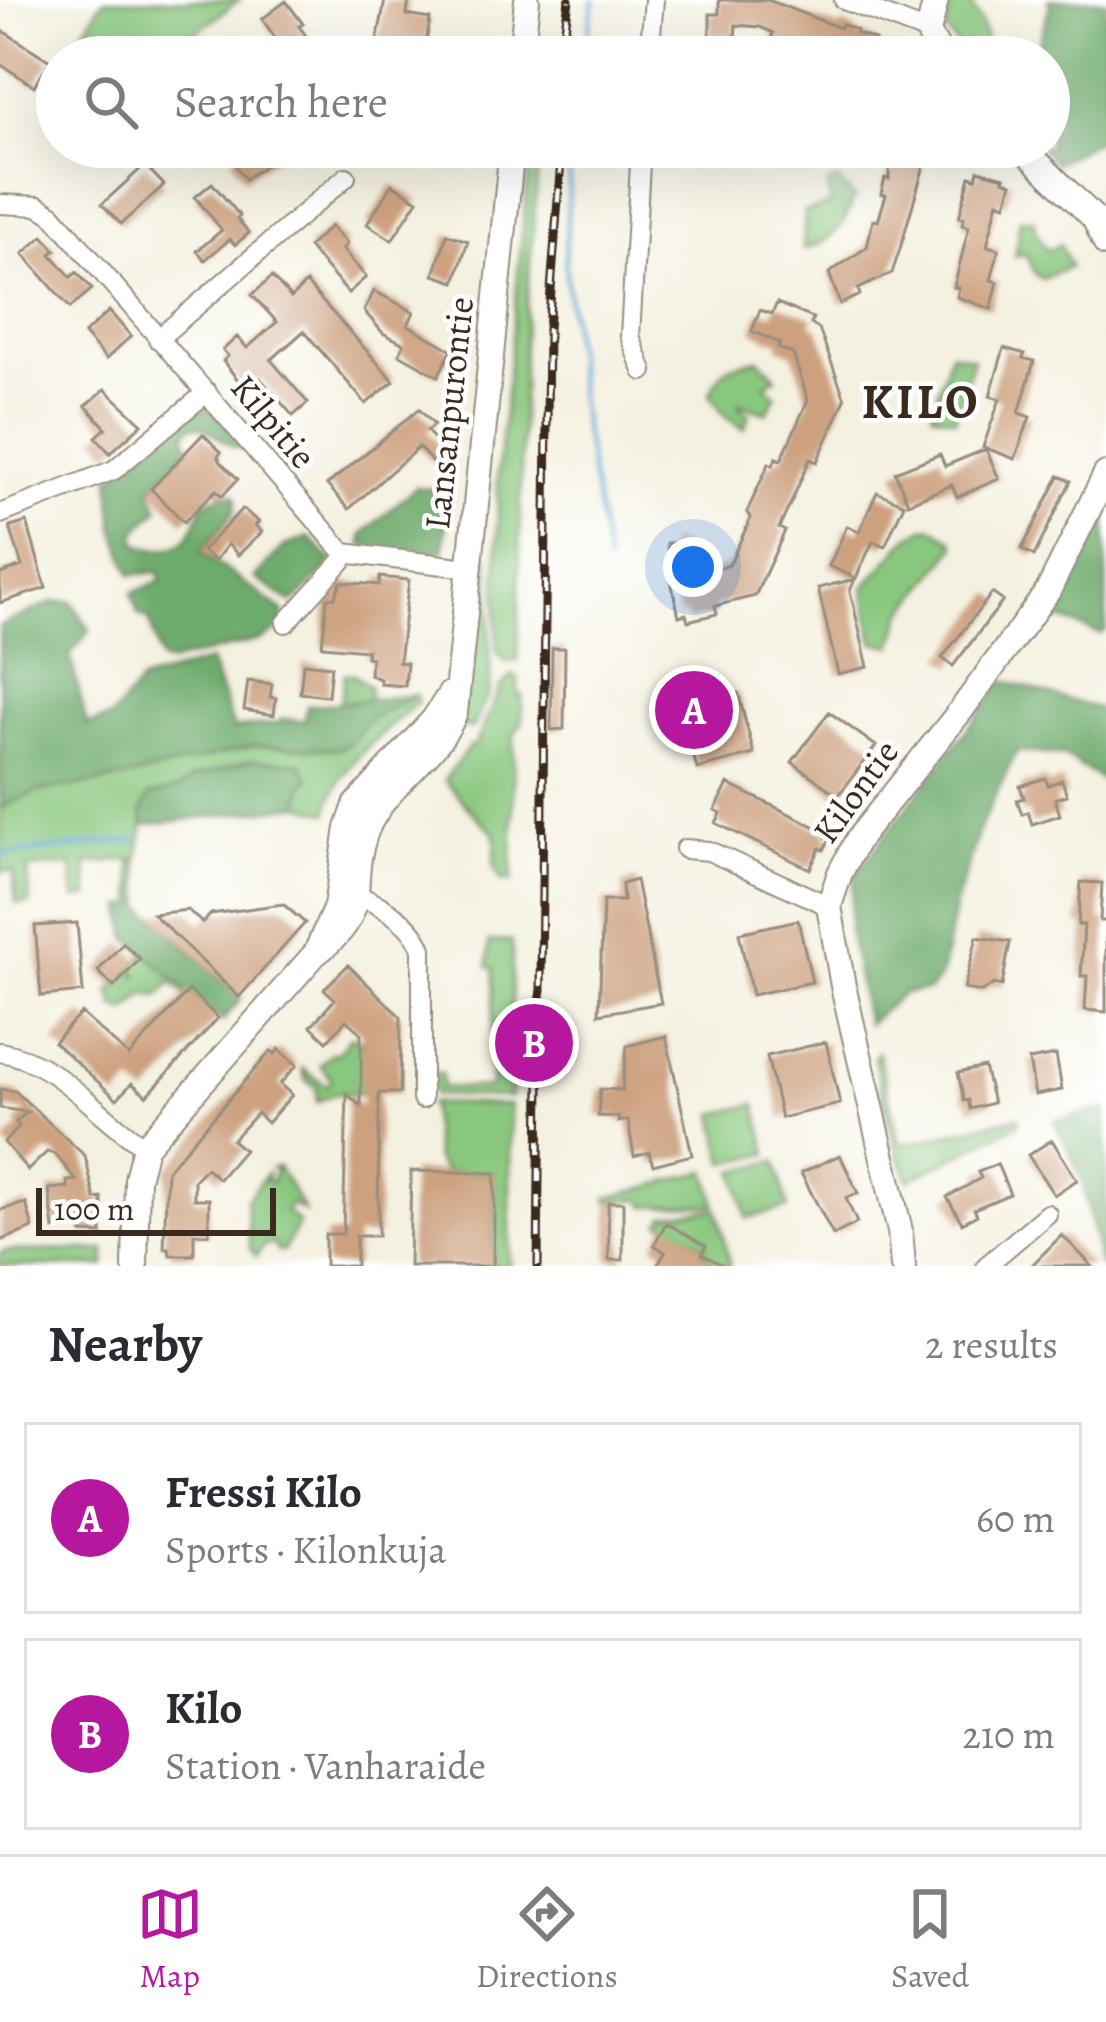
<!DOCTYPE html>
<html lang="en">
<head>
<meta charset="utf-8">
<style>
  :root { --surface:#fff; --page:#f2f2f3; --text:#2b2b33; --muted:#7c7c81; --line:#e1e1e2; --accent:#b5179e }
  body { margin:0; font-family:Alegreya,serif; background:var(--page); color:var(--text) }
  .scale { position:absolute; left:36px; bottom:30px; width:240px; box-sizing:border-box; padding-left:12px; border:6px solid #3b2a1e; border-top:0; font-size:33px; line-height:42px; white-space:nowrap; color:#3b2a1e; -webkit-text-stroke:9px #fff; paint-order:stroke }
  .you { position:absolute; left:693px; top:567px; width:42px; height:42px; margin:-30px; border:9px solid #fff; border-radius:50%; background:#1a73e8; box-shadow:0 0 0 18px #1a73e833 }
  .badge { display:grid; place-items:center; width:78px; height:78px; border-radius:50%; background:var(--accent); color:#fff; font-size:39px; font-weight:700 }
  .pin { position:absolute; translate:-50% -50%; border:6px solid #fff; box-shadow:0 3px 12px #0006 }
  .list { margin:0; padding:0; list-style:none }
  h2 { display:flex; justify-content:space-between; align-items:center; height:156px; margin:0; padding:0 48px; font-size:51px }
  h2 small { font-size:39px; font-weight:400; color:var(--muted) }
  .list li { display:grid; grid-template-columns:78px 1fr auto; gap:36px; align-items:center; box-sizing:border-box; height:192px; margin:0 24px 24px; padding:0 24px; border:3px solid var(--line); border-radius:0px }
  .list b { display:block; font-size:45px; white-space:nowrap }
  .list p { margin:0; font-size:39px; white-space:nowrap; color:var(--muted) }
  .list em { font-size:39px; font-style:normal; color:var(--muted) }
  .icon { flex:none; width:66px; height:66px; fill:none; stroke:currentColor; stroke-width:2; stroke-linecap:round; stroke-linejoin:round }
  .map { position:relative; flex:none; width:1106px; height:1266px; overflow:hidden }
  .search { position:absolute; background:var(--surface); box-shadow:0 12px 48px #0002; left:36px; right:36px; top:36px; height:132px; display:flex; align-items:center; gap:30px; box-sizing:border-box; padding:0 42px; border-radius:66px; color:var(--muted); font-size:45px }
  .sheet { height:588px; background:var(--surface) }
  nav { display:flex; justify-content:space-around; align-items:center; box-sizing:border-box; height:168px; border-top:3px solid var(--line); background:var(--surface); font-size:33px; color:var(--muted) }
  nav a { display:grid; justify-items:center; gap:6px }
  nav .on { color:var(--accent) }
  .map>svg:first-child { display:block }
</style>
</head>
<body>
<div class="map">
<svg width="1106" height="1266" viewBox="0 0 1106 1266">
  <rect width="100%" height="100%" fill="#fff"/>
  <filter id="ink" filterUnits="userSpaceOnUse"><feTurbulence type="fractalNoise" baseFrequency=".00833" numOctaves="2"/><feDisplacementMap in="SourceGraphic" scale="24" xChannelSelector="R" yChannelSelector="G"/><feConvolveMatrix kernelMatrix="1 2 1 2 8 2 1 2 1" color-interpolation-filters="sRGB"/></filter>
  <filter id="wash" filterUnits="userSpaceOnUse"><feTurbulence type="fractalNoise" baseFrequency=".004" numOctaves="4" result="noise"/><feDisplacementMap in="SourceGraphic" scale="48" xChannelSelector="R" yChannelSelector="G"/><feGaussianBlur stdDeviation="2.7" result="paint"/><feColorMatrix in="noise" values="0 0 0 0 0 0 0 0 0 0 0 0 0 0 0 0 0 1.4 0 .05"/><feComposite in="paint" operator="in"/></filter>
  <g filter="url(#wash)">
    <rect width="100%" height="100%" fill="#f4f1e0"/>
    <path fill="#89c77e" stroke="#62784e" stroke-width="3" d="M103,0h136l-75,57h-96z
      M952,0l17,3 12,18 9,36h-24l-20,-26z
      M531,147h9l-17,197 -5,317 -12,1 -9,-10 1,-181z
      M837,180l17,17c-9,28 -21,46 -51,52l2,-37 26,-8 -4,-19z
      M1020,219l14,1 3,14 10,17 13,-7 10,23 -28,12 -7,-5 -10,-21 -10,3z
      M950,352l23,6 -18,61 -23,-6z
      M759,359l17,18 -10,9 10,9 -9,18 -28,-10 1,5 10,6 -6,15 -20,-14 -14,-21c10,-27 21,-30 49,-35z
      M924,528h10l20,13 1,6 -52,67 -10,32 -19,-4 -10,-54 44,-50z
      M481,555h6l3,16v119l-17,38 -15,-1z
      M54,602h18l18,28 -20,25 17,70 24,-7 30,-36 69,-21 24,68 45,-6 3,-4 23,2 2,-15 33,-1 5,-31 9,1 16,12 -2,14c16,-5 32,0 46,-6l4,7c-33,29 -83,66 -90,111l-27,-8 -157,20 -6,34 -51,5 2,33 -14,2 -3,-34 -44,4 2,34 -14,1 -3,-33 -13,1v-246z
      M513,675l5,4v16h4v29l-8,9 -2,148h-9c-18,-19 -1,-30 -10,-51 -13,-6 -36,-37 -49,-50l26,-34h5l26,-60z
      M512,941l-1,156 -77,-2 -1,-22h9v14l49,1 3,-120 -6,-1 1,-25z
      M146,953l42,37 -3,4 -14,-12 -12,14 -14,-2 -19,18 -12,-6v-8l-5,-5 21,-23 9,7 -7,-10z
      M351,1036l10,6 9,51 -36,1 -17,8v-14l-12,-9 -2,-10 24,17 5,-6 -12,-15 12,-12 5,1z
      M878,1052l21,89 5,3 114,-27v7l-109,56c-18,-39 -26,-81 -35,-122z
      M430,1103l80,2v161h-17l1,-93 -50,-1 -9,-13z
      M756,1104l12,50 -43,9 -10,-49z
      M776,1161l12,47 -41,10 -12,-47z
      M278,1167l26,44 -13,-7 -5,7 13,12 -16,28 -5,1 -4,-8 -10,1 -8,11 -6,-7 -4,-49 22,-28 -3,8 6,2 5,-12 -4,-2z
      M707,1171l9,34 -71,1 -3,-7 -34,3 -1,-4z
      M717,1209l13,57 -21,-2 2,-5 -9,-5 4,-8 -45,-24 5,-7z
      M105,1250v16h-105v-13l5,-2z"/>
    <path fill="#6eac6d" stroke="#546b46" stroke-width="3" d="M1048,0h58v136l-51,27 -15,-16h9v-90h-14l15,-52z
      M198,409h14l29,35 -3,4c-17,-4 -29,-25 -47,-22l-6,8 4,12 -9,10 6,7 -19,7 -17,19 9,19 -24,25 2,10c12,8 37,8 48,-3 20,-20 4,-42 49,-46l3,6 -3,12 -33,40 82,59c2,15 -8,22 -20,28l-95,24 -7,-2 -12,-42 -11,-5 -6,-21 29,-12 -2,-9 -28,3 -16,-46 -5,-50z
      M416,487l34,4 -7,61 -81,-7 1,-11z
      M1106,517v113l-6,4 -50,-19z
      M309,537l24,25 -40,41 -38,-25 28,-31z
      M54,602h18l18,28 -20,25 17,70 24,-7 30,-36 69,-21 24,68 45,-6 3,-4 23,2 2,-15 107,-11c-15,12 -34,16 -45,26 -12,11 -14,22 -30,28l-85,-3 -128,32 -90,14 -36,16v-182z
      M1004,681l102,30v72l-41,-27 -48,-5 -37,76 -26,81 -13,68 -12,14 -27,4 -35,30 -18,-92 5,-56z
      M252,760l49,3 9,17 -7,5 -2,20 -158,20 -1,-15 7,-14 31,-8 12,-10z
      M138,859l5,48 98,92 -19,22 -95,-84 -3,-30 11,-2 -4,-45z
      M1106,1109v157h-6l-19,-90 -27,-55z"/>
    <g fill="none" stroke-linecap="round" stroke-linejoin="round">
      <path stroke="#5fa5d5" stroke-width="4.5" d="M584,57l10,-57
        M571,147l-6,115 15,146 27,155
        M0,855l135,-15"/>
    </g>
    <g id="blocks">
      <path fill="#cda17f" d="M385,0h24l-2,15 23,4 -5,31 -48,-8z
        M719,0h49l72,28 2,-4 15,6 -1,3 19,7 -3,5 30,12h-73l-19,-8 -3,8 -24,-9 1,-4 -13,-5 2,-6 -13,-6 -24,-2 -1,13 -25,-1v-23h9z
        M286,1l17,23 -4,2 22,31h-32l-27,-38z
        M0,29l50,32 -16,25 -34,-22z
        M250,147h42l-47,32 -14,-20z
        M889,147h31l5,15 -25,87 -8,24 -34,16 2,6 -20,9 -11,-31 38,-26 6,-27 5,1 8,-26 -5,-1 4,-16 4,1z
        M145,165l19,20 -43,39 -19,-20z
        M978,170l27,7 -1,3 8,3 -6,21 -8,-3 -11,45 12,3 -8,31 7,2 -7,27 -34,-12 2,-9 -5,-1 15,-60 -7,-2 2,-7 -5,-1 11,-41 6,2z
        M212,183l28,33 -3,3 12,14 -14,12 -5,-6 -25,21 -8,-9 25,-21 -27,-33z
        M392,184l26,16 -26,40 -25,-16z
        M331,226l16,18 -5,5 24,28 -18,16 -40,-46z
        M447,234l21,7 -13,41 -21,-7z
        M43,236l13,14 -5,4 20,23 6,-5 15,17 -22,19 -47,-54z
        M272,277l19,21 15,-15 88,98 -28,23 -62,-73 -33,29 37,43 -15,13 -33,-38 -14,12 -23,-29 5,-5 -5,-6 14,-13 10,11 30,-26 -25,-27z
        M374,291l40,21 -6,13 44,25 -14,26 -39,-22 5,-10 -21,-11 -19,-22z
        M777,303l36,15 -2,6 8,5 26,70 -28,63 -7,-3 -20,46 -11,23 6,3 -30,65 -40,10 2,8 -29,7 -2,-7 -7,2 -11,-48 -1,-25h17l-2,34 47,-12 22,-47 -4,-6 22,-49 4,2 3,-7 5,2 27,-60 -15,-46 -15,-6 2,-5 -28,-12 8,-21 12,4z
        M109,311l22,25 -25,23 -22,-25z
        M1004,348l21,6 -2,4 11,3 -15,52 11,4 -15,42 -32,-12 17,-48 -10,-3z
        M105,389l37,35 -32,29 -14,-16 10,-9 -20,-22z
        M419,409l15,16 -7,6 21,24 -12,12 -17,-20 -70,62 -22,-24z
        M203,434l18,18 -3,4 3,6 17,17 -16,17 -6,-6 -32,32 -33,-33z
        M986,449l13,30 -42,18 -5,-12 -44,18 -13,-31 45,-18 5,12z
        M1059,476l12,5 -37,75 -12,-7z
        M877,492l27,12 -19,42 -12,-5 -17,37 -27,-12 18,-40 12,6z
        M242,509l17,13 -4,3 7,7 -24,23 -10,-11 -13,17 -13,-10z
        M27,522l19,66 -46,15v-29l22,-8 -12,-39z
        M380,577l29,3 -10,82 8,1 -2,23 -25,-2v-5l-10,-4 1,-17 -5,-1 1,-7 -45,-4 5,-48 8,-1 6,-15 38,3z
        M855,579l-5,12 18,76 -30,7 -20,-86z
        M992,593l11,8 -50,65 -11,-8z
        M552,648h13l-1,81 -13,1z
        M303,663l28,3 -3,30 -28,-3z
        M248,681l24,3 -2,13 6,1 -2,17 -30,-5z
        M738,693l16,61 -57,15 -16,-61z
        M829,712l47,34 -38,50 -46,-34z
        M1045,778l3,7 14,-5 5,15 -12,4 5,16 -28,9 -4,-12 -6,2 -5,-14 7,-2 -4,-12z
        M728,784l100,49 -2,4 4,2 -6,11 -4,-2 -10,21 -94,-46 5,-10 -6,-3z
        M636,880l25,123 -62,11 4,-113h20l-1,-17z
        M1081,882l21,1 -2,38h6v91l-21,-2 2,-34h-6l3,-51h-6z
        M283,904l22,19 -66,74 -86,-83 35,-4 14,13 9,-9z
        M798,920l14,62 -60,13 -13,-62z
        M77,923l6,69 -42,4 -6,-70z
        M977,937l33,5 -8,44 -8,-2 -12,8 -18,-3z
        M123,943l17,16 -26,28 -16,-16z
        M348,965l53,52 -1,76h-21l-1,143h-22v30h-31v-32h18l4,-140 14,12v-73l-15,-13 -19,21 -16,-15 24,-27 -11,-10z
        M189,990l29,28 -71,78 -15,-13 -15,16 -63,-57 27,-29 48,43z
        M666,1036l26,119 -39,10 -4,-13 -15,4 -6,-36 -10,2 1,-5 -21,-1 2,-27 22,1 5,-44z
        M826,1042l14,62 -59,14 -14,-62z
        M279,1049l18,16 -17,19 12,11 -25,28 -10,-10 -25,27 12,10 -25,29 -13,-11 -12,12v19h15v35h-15v21h-24l-1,-7h-5l3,-78 104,-119 4,3z
        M1056,1055l6,35 -27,5 -6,-35z
        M984,1067l9,36 -23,6 -2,-9 -4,1 -6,-28z
        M0,1089l15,2 70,65 10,43 7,-1v36l-20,-1 -2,-7 -26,3 -5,-40 19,-2 -1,-6 9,-1 -21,-26 -8,-2 -19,18 -24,-28 15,-15 -3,-5 11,-10 -27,-4z
        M1052,1140l25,40 -23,15 -26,-40z
        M840,1155l18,38 -12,5 11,25 -24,12 -32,-62z
        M997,1164l13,30 -36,15 3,6 -15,8 -15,-26 34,-19 -3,-6z
        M411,1171l84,2 -2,93h-84z
        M608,1202h15v58h-14z
        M26,1203l7,25 -33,13v-31z
        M666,1223l40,23 -4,8 22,12h-67l8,-14 -11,-7z
        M1062,1235l30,31h-61z"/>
    </g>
  </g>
  <g filter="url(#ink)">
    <use href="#blocks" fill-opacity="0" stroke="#988e7f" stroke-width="3"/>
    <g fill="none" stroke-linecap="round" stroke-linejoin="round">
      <defs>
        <path id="minor" d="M844,0l84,32
          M649,57l5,-57
          M641,147l-11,189 13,35
          M0,204l38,2 15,9 291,338 124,15
          M158,339l188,-162
          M0,514l114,-44 93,-78
          M286,623l62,-69
          M685,849l24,2 120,55
          M347,894c27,4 66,29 75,55v150
          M0,1052c59,9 96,64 145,95
          M986,1266l61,-52"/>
        <path id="tertiary" d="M936,0l-8,32 14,25
          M521,57l6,-57
          M1022,147l72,71 12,26
          M318,948l18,-41 12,-79 8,-23 78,-86 16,-25
          M135,1266l2,-87 8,-32 170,-193c61,-45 30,-66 51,-123 18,-46 70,-72 89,-118l57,-566
          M903,1266l-3,-35 -57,-245 -14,-80 11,-33 18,-34 104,-130 86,-118 58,-117"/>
      </defs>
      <use href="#minor" stroke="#988e7f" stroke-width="22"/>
      <use href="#tertiary" stroke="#988e7f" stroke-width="28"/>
      <use href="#minor" stroke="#fff" stroke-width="18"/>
      <use href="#tertiary" stroke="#fff" stroke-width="24"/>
      <defs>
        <path id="rail" d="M561,57l8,-57
          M538,1266l10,-937 14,-182"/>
      </defs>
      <use href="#rail" stroke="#3b2a1e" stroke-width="9"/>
      <use href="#rail" stroke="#fff" stroke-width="4.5" stroke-dasharray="14" stroke-linecap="butt"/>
    </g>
  </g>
  <g text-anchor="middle" stroke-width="9" stroke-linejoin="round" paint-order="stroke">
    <g font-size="36" fill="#3b2a1e" stroke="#fff">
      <text transform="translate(448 413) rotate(-84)" y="13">Lansanpurontie</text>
      <text transform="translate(274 421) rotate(50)" y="13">Kilpitie</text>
      <text transform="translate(855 791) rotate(-54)" y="13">Kilontie</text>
    </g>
    <g font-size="48" font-weight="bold" letter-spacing="3" fill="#3b2a1e" stroke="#fff">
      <text x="921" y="418">KILO</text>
    </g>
  </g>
</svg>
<div class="scale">100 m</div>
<div class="you"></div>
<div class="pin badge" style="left:694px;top:710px">A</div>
<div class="pin badge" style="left:534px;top:1043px">B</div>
<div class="search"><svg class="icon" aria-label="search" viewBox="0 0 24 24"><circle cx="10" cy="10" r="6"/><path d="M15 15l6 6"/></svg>Search here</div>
</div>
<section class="sheet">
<h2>Nearby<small>2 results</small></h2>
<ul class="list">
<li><span class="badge">A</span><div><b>Fressi Kilo</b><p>Sports · Kilonkuja</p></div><em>60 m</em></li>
<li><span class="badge">B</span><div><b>Kilo</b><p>Station · Vanharaide</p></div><em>210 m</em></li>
</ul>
</section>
<nav>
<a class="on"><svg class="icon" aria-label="map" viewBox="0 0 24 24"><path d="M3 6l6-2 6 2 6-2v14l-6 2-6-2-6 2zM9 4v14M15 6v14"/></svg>Map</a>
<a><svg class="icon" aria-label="directions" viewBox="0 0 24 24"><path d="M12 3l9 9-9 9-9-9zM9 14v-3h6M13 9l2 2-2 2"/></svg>Directions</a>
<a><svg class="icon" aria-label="saved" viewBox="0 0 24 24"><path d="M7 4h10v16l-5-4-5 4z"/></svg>Saved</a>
</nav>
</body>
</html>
